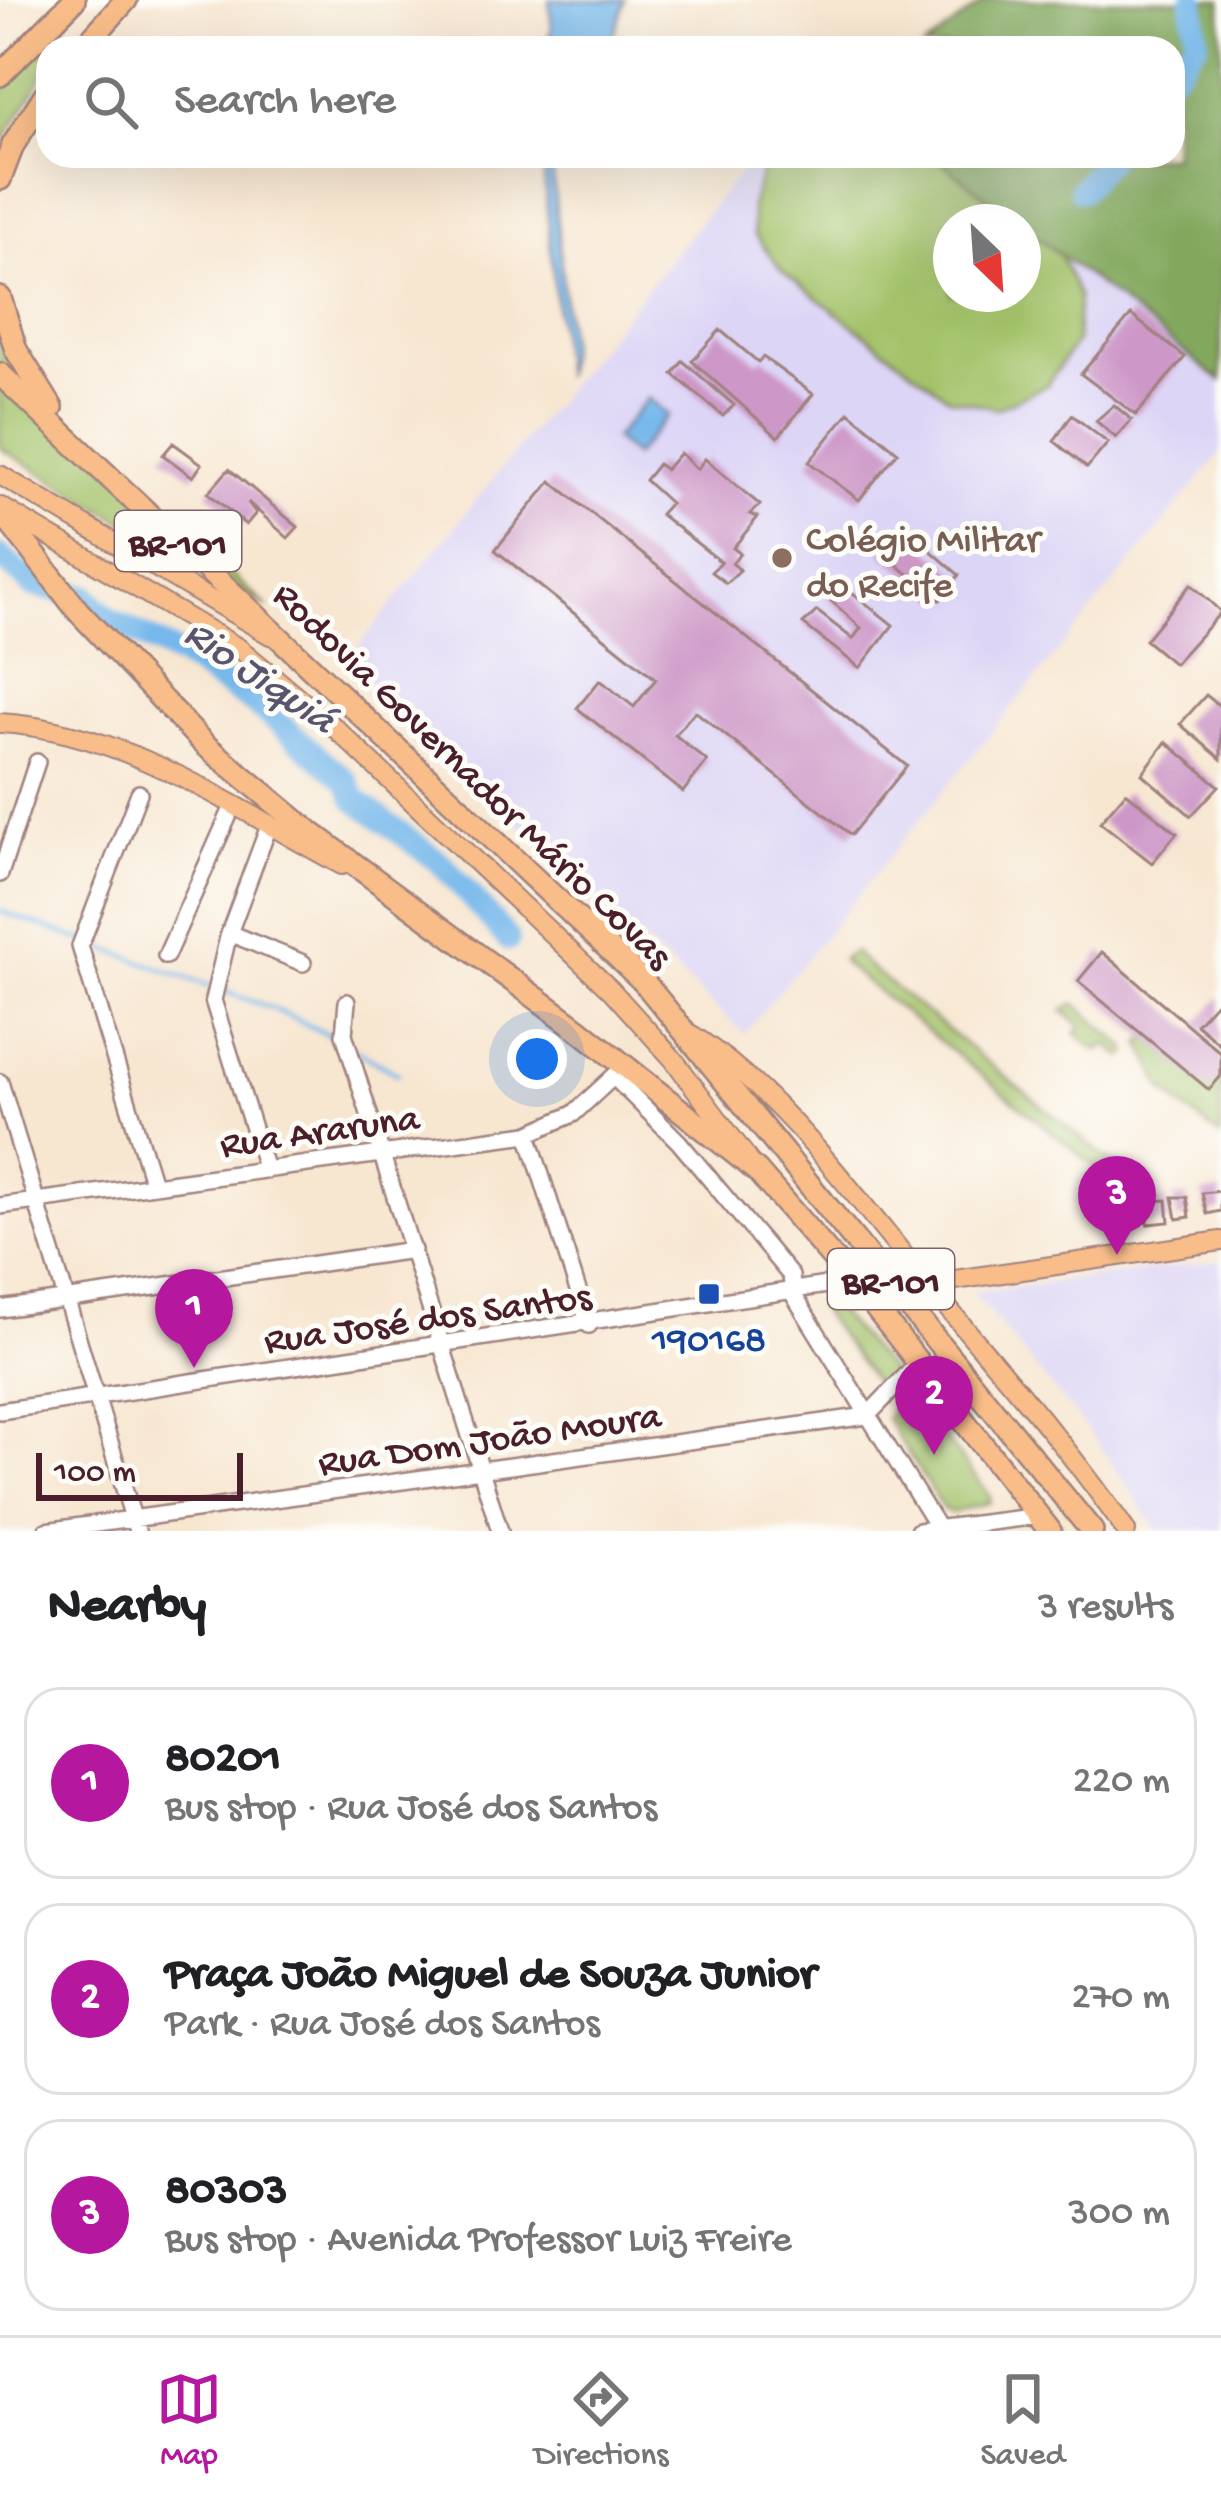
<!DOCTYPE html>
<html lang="en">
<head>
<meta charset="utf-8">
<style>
  :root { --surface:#fff; --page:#f6f6f6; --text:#202124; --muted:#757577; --line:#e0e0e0; --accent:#b5179e }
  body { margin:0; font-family:"Gochi Hand",sans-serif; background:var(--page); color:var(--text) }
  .compass { position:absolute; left:933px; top:204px; width:108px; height:108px; border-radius:50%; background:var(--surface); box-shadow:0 12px 48px #0002; rotate:155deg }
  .scale { position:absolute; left:36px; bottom:30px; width:207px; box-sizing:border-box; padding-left:12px; border:6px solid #4a1f2b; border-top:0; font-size:33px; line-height:42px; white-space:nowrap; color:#4a1f2b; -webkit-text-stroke:9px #fdfcf7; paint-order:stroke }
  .you { position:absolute; left:537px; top:1059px; width:42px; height:42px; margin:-30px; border:9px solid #fff; border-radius:50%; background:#1a73e8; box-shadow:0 0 0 18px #1a73e833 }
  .badge { display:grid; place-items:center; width:78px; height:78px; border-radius:50%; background:var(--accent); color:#fff; font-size:39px; font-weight:700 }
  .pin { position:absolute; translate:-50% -99px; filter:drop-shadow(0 3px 6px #0008) }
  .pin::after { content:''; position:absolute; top:63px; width:42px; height:36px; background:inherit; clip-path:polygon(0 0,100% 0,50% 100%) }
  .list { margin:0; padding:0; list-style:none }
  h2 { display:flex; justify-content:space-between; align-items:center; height:156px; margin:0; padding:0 48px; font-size:51px }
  h2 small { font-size:39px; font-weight:400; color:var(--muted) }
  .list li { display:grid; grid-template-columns:78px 1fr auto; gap:36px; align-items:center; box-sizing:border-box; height:192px; margin:0 24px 24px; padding:0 24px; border:3px solid var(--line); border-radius:36px }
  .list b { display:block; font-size:45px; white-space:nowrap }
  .list p { margin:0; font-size:39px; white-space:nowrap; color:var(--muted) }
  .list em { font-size:39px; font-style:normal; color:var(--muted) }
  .icon { flex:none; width:66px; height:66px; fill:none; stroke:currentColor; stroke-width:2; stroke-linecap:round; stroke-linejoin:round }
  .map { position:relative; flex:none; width:1221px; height:1531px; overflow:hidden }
  .search { position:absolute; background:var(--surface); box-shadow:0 12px 48px #0002; left:36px; right:36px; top:36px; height:132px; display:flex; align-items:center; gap:30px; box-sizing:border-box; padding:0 42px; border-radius:36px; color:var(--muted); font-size:45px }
  .sheet { height:804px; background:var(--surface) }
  nav { display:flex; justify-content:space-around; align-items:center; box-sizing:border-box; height:168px; border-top:3px solid var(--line); background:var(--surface); font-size:33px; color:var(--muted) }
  nav a { display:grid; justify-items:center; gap:6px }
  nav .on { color:var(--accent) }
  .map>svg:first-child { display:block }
</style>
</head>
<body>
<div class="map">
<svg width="1221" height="1531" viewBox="0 0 1221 1531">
  <rect width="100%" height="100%" fill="#fdfcf7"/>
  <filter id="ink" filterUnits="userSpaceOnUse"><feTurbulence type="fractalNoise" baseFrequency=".00833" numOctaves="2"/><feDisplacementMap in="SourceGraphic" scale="24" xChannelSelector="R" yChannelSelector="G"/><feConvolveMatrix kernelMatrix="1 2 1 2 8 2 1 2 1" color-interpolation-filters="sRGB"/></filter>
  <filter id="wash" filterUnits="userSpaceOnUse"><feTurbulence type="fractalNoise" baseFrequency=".004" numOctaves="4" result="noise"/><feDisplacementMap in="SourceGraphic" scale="48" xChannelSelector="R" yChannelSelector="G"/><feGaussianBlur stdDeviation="2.7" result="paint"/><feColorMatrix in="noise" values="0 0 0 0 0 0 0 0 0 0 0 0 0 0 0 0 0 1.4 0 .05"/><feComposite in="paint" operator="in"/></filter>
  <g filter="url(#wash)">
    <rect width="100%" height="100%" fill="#f7e6d0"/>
    <path fill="#ddd5f6" d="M753,156h181l84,66h-67v72h72v-68l198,155v72l-477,581 -399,-371z
      M1221,1261v270h-63l-60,-88 -125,-150z"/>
    <path fill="#a3c269" stroke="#76704a" stroke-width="3" d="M74,30l10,6 -12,12h-24c0,38 -33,65 -48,100v-56l54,-58z
      M767,156h167l84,66h-67v72h72v-68l37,29 18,41 -2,45 -29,44 -50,23 -48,-10 -166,-126 -29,-38 -3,-28z
      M0,332l25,51 243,225 -268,-160z
      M854,952l14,14 263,212 -10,10 -277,-224 -2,-5z
      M1074,1003l52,44 2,7 -5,3 -16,-13 -9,7 -22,-17 6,-8 -19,-15z
      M1146,1037l75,39 -1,61 -56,-46 -23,-47z
      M829,1302l64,72 -11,18 -65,-86z
      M906,1390l84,105v7l-38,11 -9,-4 -57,-91z"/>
    <path fill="#82a85d" stroke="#666444" stroke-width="3" d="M986,0h235v381l-287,-225h239v-108h-249z"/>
    <path fill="#76b8eb" stroke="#606c8b" stroke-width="3" d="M549,0h76l-15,48h-66l8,-20z
      M542,156h9l17,186 -5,35z
      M648,398l20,17 -34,41 -20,-17z"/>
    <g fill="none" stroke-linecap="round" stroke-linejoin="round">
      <path stroke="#76b8eb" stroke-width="4.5" d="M0,911l274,98 67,32
        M356,1050l42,24"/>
      <path stroke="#76b8eb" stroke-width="24" d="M1173,72l24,-31 -4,-41
        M1081,190l28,-34
        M0,556l34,30 52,10 23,23 74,38 80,53 84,71 8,18 87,65 66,75"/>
    </g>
    <g id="blocks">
      <path fill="#cd97c7" d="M1131,315l54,42 -49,58 -55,-41z
        M720,330l38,32 5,-5 50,37 -35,43 -86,-76z
        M683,361l51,44 -11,11 -50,-42z
        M1114,405l18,15 -16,18 -20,-17z
        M849,412l49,40 -39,48 -50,-38z
        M1072,415l36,28 -21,25 -33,-27z
        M173,443l29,21 -9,13 -30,-22z
        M680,453l17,16 8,-10 55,46 -10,9 8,3 -25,31 7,5 -8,10 8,7 -14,13 -15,-11 10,-10 -61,-48 10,-11 -25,-23 13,-16 7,6z
        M229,469l69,58 -10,11 -40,-36 8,11 -10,12 -38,-32z
        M551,481l356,285 -56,69 -156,-124 -20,24 32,26 -24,31 -106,-84 23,-28 34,27 22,-28 -161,-129z
        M905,528l54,47 -19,25 -59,-48z
        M838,581l55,44 -33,43 -57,-44 14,-13 36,28 8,-11 -33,-30z
        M1191,584l30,28 -47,52 -29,-24z
        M1206,695l15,12v52l-41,-35z
        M1166,742l53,44 -28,30 -49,-42z
        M1126,792l51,41 -25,30 -52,-41z
        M1102,952l119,101v23l-12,14 -131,-109z
        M1221,997v48l-25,-21z
        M1221,1191v20l-14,3 -5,-21z
        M1173,1197h14l3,20 -13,2z
        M1167,1200l2,22 -21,2 -1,-23z"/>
    </g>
  </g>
  <g filter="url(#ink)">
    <use href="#blocks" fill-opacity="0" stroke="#a0827e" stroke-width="3"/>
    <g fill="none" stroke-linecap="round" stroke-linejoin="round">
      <defs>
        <path id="minor" d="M139,793l-59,153 73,238
          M0,874l37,-112
          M229,933l74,30
          M166,956l67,-150
          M347,1002l-3,32 156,497
          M614,1077l65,65 112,134 2,18 145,234
          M0,1082l137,449
          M528,1134l61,191
          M266,1170l-53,-170 16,-67 40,-107
          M0,1206l528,-72 45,-20 53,-49
          M0,1309l413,-59
          M0,1411l853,-130
          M46,1531l821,-115 52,-54
          M918,1531l121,-15"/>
        <path id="major" d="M0,475l270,160
          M1,507l239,142 95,79 276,262 63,70 73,98
          M0,723c124,7 235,85 342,142
          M692,1035c89,57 165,164 233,246 68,82 141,162 201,250
          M928,1284l293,-43"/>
        <path id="highway" d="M83,48l43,-48
          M0,75l74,-75
          M0,179l13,-34 35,-55
          M0,298l16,52 36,58
          M0,374l643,607 449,550
          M0,510l78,101 126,133 101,84 272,200 180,143 117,135 176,225"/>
      </defs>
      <use href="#minor" stroke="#a0827e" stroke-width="20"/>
      <use href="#major" stroke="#a0827e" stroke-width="22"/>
      <use href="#highway" stroke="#a0827e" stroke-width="26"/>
      <use href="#minor" stroke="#fff" stroke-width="15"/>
      <use href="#major" stroke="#f8bd89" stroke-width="18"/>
      <use href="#highway" stroke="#f8bd89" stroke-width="21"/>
    </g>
  </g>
  <circle fill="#8d6e63" stroke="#fdfcf7" stroke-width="4.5" cx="782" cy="558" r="12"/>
  <rect fill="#1a4fb4" stroke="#fdfcf7" stroke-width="4.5" x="697" y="1282" width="24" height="24" rx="6"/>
  <g text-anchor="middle" stroke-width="10" stroke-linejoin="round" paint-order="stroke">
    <g fill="#fdfcf7" stroke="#806168" stroke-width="3">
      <rect x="115" y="511" width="126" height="60" rx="9"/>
      <rect x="828" y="1249" width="126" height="60" rx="9"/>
    </g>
    <g font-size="36" font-weight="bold" fill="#4a1f2b">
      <text x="178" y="554">BR-101</text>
      <text x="891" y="1292">BR-101</text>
    </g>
    <g font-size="39" fill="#785e54" stroke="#fdfcf7" text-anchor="start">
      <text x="806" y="550">Colégio Militar<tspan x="806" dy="45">do Recife</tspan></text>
    </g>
    <g font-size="39" fill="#4a1f2b" stroke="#fdfcf7">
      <text transform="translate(475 773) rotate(44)" y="14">Rodovia Governador Mário Covas</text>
      <text transform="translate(319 1128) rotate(-8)" y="14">Rua Araruna</text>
      <text transform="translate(427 1315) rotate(-8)" y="14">Rua José dos Santos</text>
      <text transform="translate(489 1436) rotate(-8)" y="14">Rua Dom João Moura</text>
    </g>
    <g font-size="39" fill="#164399" stroke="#fdfcf7">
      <text x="709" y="1350">190168</text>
    </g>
    <g font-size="42" font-style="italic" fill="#59556e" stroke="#fdfcf7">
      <text transform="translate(262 673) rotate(34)" y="15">Rio Jiquiá</text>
    </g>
  </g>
</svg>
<svg class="compass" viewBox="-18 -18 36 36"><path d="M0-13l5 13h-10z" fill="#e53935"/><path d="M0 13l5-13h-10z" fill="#757577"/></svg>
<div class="scale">100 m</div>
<div class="you"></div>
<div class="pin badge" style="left:194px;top:1368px">1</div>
<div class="pin badge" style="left:934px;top:1455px">2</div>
<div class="pin badge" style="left:1117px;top:1255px">3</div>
<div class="search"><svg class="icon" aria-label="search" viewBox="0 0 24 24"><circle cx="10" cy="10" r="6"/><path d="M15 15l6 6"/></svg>Search here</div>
</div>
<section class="sheet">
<h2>Nearby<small>3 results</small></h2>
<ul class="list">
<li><span class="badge">1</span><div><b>80201</b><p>Bus stop · Rua José dos Santos</p></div><em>220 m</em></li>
<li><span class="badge">2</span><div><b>Praça João Miguel de Souza Junior</b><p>Park · Rua José dos Santos</p></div><em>270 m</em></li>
<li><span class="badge">3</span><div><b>80303</b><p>Bus stop · Avenida Professor Luiz Freire</p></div><em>300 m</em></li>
</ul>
</section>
<nav>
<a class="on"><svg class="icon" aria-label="map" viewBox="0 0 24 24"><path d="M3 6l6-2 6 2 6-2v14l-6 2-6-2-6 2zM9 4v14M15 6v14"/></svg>Map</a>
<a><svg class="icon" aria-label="directions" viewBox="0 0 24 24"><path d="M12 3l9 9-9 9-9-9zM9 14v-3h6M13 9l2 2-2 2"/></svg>Directions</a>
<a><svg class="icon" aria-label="saved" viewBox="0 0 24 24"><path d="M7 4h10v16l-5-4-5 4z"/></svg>Saved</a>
</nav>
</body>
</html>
